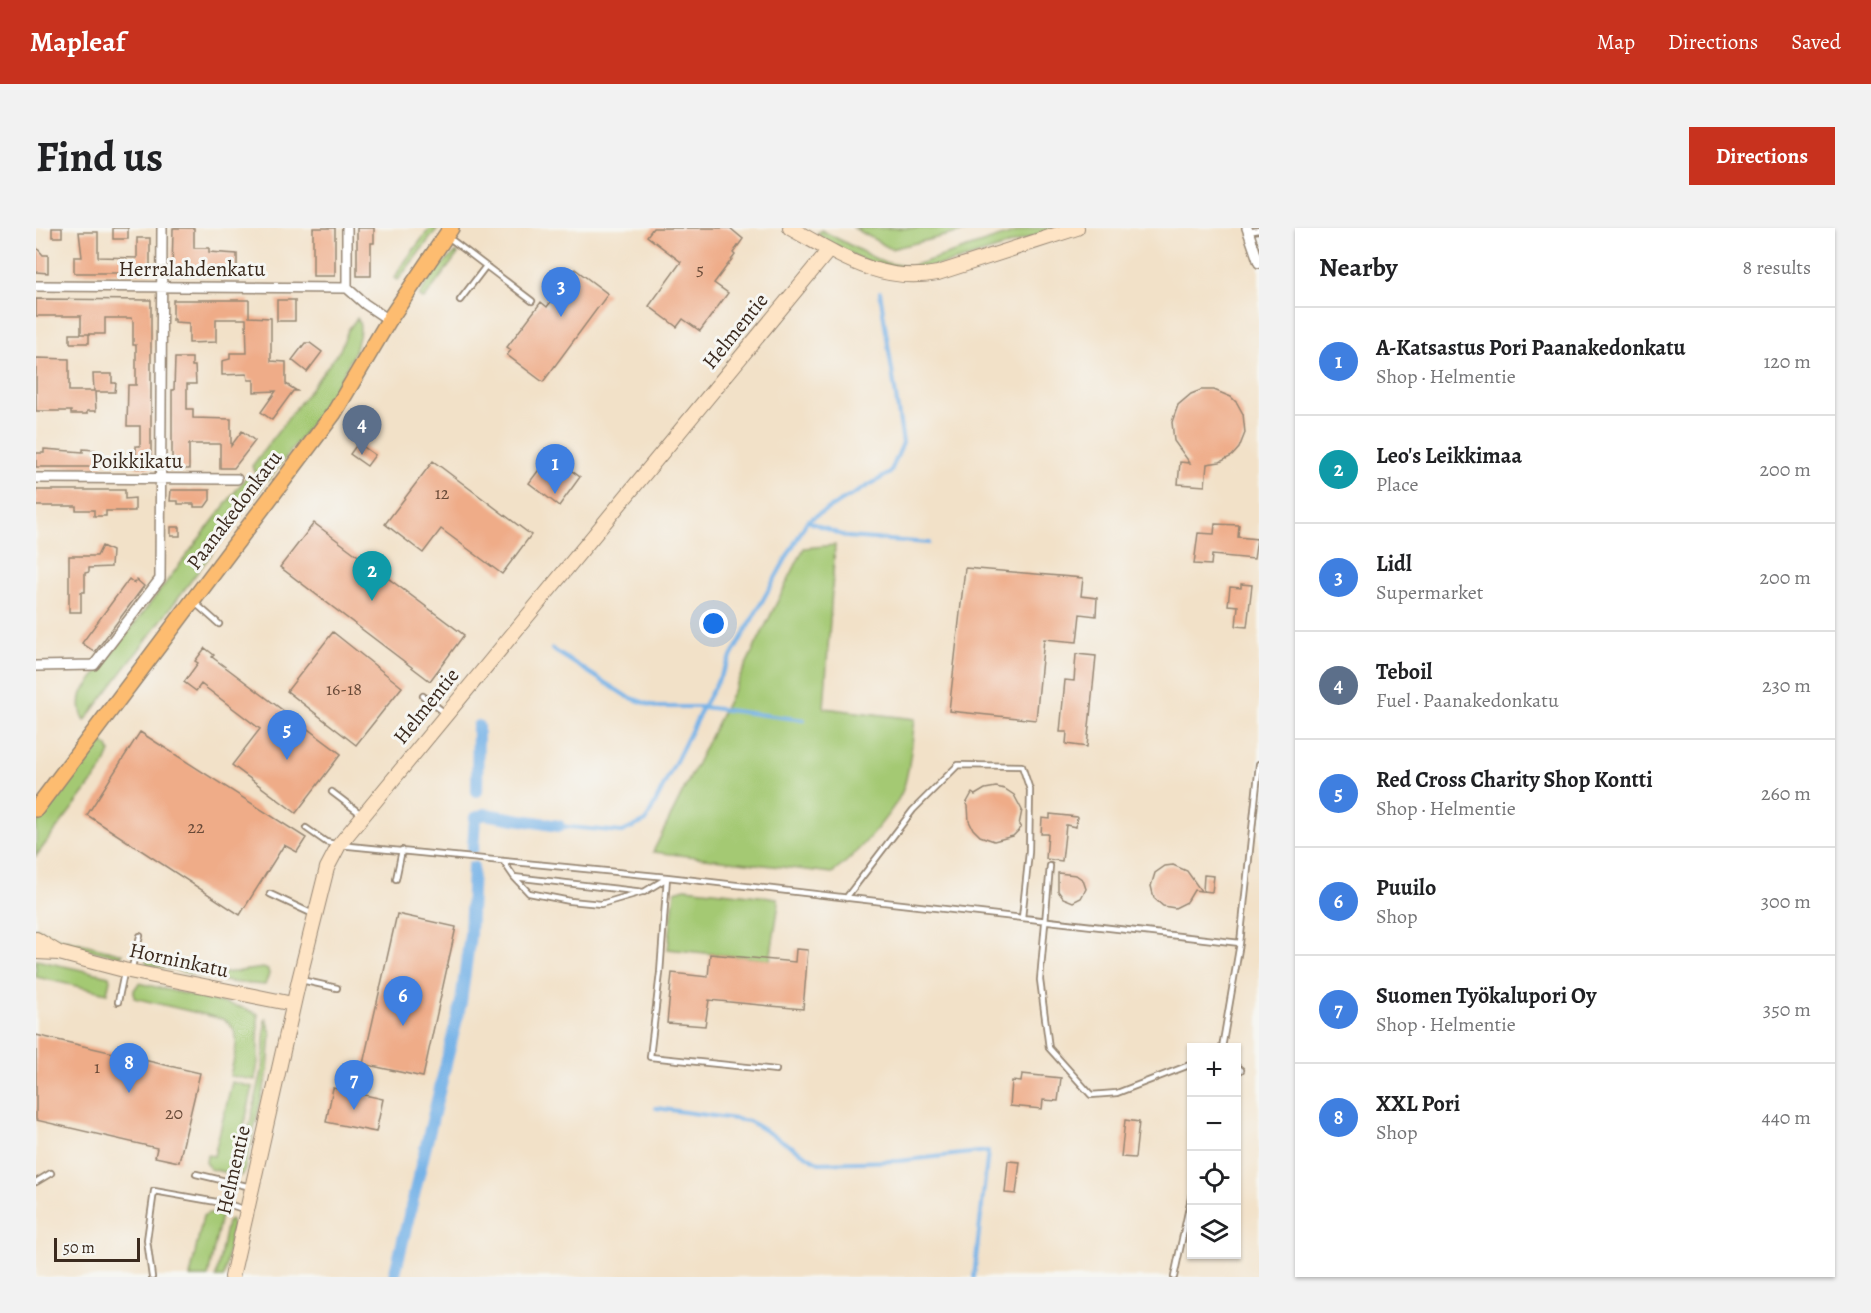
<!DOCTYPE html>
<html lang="en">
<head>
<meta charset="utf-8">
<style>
  :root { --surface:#fff; --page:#f2f2f2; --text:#202124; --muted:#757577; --line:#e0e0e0; --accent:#c8321e }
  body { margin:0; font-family:Alegreya,serif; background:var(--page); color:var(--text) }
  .controls { position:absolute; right:18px; bottom:18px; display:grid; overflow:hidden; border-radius:0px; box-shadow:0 2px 4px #0004 }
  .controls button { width:54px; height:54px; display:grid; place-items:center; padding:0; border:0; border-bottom:2px solid var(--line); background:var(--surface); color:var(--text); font:30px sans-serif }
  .scale { position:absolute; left:18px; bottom:15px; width:86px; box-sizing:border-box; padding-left:6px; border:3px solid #3b2a1e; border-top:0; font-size:16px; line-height:21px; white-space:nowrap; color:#3b2a1e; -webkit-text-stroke:4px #f6f6f2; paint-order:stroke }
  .you { position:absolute; left:678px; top:396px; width:21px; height:21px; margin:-15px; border:4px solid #fff; border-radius:50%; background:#1a73e8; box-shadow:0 0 0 9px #1a73e833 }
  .badge { display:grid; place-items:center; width:39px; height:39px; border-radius:50%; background:var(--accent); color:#fff; font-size:20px; font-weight:700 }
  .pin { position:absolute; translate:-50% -50px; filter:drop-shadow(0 2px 3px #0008) }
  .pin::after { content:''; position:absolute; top:32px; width:21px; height:18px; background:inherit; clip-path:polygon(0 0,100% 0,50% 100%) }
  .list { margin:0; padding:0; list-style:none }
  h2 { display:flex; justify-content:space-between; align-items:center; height:78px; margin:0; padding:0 24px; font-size:26px }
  h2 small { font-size:20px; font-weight:400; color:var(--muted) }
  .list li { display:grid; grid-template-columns:39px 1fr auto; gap:18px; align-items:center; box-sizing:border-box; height:108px; padding:0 24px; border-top:2px solid var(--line) }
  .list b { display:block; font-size:22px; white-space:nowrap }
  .list p { margin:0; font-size:20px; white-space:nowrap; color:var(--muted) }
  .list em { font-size:20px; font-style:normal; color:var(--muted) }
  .icon { flex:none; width:33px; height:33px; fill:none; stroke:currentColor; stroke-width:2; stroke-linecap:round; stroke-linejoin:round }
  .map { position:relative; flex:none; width:1223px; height:1049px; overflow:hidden; border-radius:0px }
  header { display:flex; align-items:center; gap:36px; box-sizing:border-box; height:84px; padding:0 30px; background:var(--accent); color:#fff }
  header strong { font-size:28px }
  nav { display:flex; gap:33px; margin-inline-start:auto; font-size:21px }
  .intro { display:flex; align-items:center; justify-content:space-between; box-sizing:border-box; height:144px; padding:0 36px }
  h1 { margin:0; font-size:42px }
  .button { padding:15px 27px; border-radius:0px; background:var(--accent); color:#fff; font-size:21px; font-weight:700 }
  main { display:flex; gap:36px; padding:0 36px }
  aside { flex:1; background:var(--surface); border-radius:0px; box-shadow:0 2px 4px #0004 }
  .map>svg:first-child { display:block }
</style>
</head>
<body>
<header>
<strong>Mapleaf</strong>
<nav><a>Map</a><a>Directions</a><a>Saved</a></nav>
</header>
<div class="intro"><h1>Find us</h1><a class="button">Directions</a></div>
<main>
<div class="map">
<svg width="1223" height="1049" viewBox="0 0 1223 1049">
  <rect width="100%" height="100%" fill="#f6f6f2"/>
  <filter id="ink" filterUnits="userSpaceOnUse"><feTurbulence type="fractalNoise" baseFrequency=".0167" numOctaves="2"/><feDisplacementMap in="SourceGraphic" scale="12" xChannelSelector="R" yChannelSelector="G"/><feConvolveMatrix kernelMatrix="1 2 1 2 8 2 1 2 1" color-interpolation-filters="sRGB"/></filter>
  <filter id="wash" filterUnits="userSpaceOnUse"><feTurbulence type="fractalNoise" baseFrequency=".008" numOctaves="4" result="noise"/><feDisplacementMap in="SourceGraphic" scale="24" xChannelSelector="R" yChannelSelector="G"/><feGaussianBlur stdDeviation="1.35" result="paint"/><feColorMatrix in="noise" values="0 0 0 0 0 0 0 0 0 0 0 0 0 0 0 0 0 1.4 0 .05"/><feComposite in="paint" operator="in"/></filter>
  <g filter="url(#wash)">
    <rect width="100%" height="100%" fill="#f2e1c8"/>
    <path fill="#a4c973" stroke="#707a48" stroke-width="1.5" d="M394,0h8l-40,52 -3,-2 5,-10z
      M818,0h113l-2,3 -74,18z
      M992,0h25l-1,2c-50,16 -118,47 -169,36 -24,-5 -46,-21 -66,-32l4,-4 61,32 27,5z
      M421,24l1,2 -33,44 -2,1 -4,-3c10,-17 22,-33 38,-44z
      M321,90c20,27 -69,136 -88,162h-3l-12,-9 -2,-5 88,-116 8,-20z
      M211,248l4,1 11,7v3l-177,234c-5,-8 -6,-19 -3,-28z
      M799,317l-11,163 91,11c-3,21 -5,54 -13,73 -10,22 -50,68 -70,81l-179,-21 151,-304z
      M63,512l9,7 2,5 -7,16 -67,88v-31z
      M649,660l92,10 2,5 -9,57 -102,-11 7,-58z
      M0,700l20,9 67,17 -3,3 -73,-17 -11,-6z
      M109,730l67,14 13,1 38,-5 5,2 1,4 -4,11 -36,-3 -82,-18z
      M0,732l73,16 1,4 -3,13 -71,-16z
      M103,755l101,24 18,7v48l-3,18 -25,-4c4,-21 15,-45 -7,-57l-89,-21v-8z
      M230,791l5,14 -3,37 -24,102 -4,4 -1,-5 24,-104 2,-46z
      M196,854l21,5 -20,87 -23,-5 -4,-7 1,-7 7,1z
      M172,985l13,2 -13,62h-18l13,-61z
      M195,992l1,6 -8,51h-8l11,-55z"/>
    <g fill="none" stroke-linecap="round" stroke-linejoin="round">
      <path stroke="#76b2e7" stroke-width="4" d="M771,293l40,16 82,6
        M516,421l74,47 30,11h47l101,13
        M523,598l63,6 24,-11 57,-114 104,-186 83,-48 13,-30 -23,-151
        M620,880l93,13 70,42 80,-2 89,-10 -14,126"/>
      <path stroke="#76b2e7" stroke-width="12" d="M441,563l1,-65
        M437,620l2,-30 10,-4 74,12
        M358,1049l67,-275 9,-67 3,-68"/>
    </g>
    <g id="blocks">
      <path fill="#efac88" d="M16,0h10v9h-10z
        M77,0h15v11h-15z
        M137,0h21v20h15v4l28,2v21l-65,-1z
        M277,0h22v48h-22z
        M321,0h17v15h-3v33h-14z
        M617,0h77l13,11 -10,14 2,2 -21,28 14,10 -28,38 -17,-12 -6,8 -28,-21 32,-44 -34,-26z
        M43,4h19v25l39,1v-20h13v35h-76v-16h8z
        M0,19l7,8h5v18l-12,-1z
        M539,41l33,25 -65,88 -36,-27 4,-5 -4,-3 34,-45 6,5z
        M0,71l115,1v168h-15v-22h4v-20h-13l1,-41h8v-40h-3v-25l-2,-2h-26v16h-24v-18h-45z
        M137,72h76v17l22,1v43l15,1v22l11,7h-4l-21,29 -11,-8 15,-21 -22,1v-12h-6l-1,-6 -25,1v-14l8,-2v-6h17l-1,-34h-30v23l-27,1v-20l-14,-1v-3l-2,1z
        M241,72h18v21h-18z
        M34,106h19v9h-19z
        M269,115h5l12,9 -15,20 -15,-12z
        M0,130l33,1v32h25l-1,-17h19v9h4l-1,9h-20l1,19h-9v3h-16v-3h-35z
        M139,130h17v8h3l1,18h-9v25h6v9l38,1v27l11,-15 13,10 -21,27h-14v-24h-31v25h-17v-79h2z
        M1165,162h13l17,7 6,6 6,11 2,19 -6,15 -7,8 -12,6 -13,2 -2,22 -27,-2 2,-22 10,1 -16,-22 -2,-19 6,-17 13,-11z
        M322,215l17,12 -8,11 -17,-12z
        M8,221l39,3v-3l12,1v2h8l-1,15h-66v-14h8z
        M514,227l30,22 -21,29 -30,-23z
        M397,233l98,74 -29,39 -61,-45 -18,24 -38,-29z
        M0,262h89v9l10,-1v13h-29v5h-12v-6h-18v-4h-40z
        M135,262h39v10l-5,7h-11v-3h-16v-3h-8z
        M278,295l150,112 -34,46 -150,-114z
        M1179,296l24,1 -1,12 19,2 -3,20 -42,-4 -1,10 -17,-1 4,-31 16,1z
        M135,299h9v9h-9z
        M66,318l10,5 -1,16 -22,1v4l-4,1v19h-4v20h-12v-56h28z
        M929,340l118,10 -2,18 16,2 -1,18 -16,-2 -3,28 -33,-3 -8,81 -87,-9z
        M93,351l5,4 3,-3 7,6 -49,66 -13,-9z
        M1205,356l11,1 -5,42 -11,-1 2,-20 -10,-1 2,-18 11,1z
        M297,404l69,55 -46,58 -69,-54z
        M169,420l9,7 -2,2 129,97 -45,59 -64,-48 28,-36 -59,-45 -5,7 -12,-9 14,-19 -3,-2z
        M1040,426l20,2 -9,91 -21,-3 1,-12h-7l5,-52 9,1z
        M104,504l166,106 -9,14 -13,-7 -44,70 -153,-100z
        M960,559l9,2 9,6 8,15 -3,15 2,3 -8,8 -19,5 -14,-5 -7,-7 -4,-8 -1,-15 -2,-2 6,-11 3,2 10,-6z
        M1014,586l27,3 -1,10 -10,-2 -4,36 -16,-2 2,-25h-7l1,-16 8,1z
        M1137,637l14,6 14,20 -7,-1 -7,12 -12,6 -12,-2 -9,-8 -3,-12 4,-13 10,-7z
        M1022,645l18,2 7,5 3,9 -5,9 -8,4 -10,-4 -5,-7z
        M1168,647l10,1 -2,16 -9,-1z
        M361,686l59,13 -33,150 -60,-13z
        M760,721l12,1 -5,59 -94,-9 -4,26 -38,-3 5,-50 36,4 2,-23 85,8z
        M0,807l164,38 -21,89 -24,-5 2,-9 -121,-28z
        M986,846l39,4 -3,23 -15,-1 -1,9 -32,-3 2,-25 9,1z
        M297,860l50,11 -7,33 -50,-10z
        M1089,892l14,2 -4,36 -14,-1z
        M972,933l12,1 -4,32 -11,-1z"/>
    </g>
  </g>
  <g filter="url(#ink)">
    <use href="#blocks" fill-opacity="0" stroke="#968673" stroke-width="1.5"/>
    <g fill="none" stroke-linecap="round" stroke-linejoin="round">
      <defs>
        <path id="lane" d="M1212,4l11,-2
          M412,9l84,64
          M424,72l26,-34
          M158,374l25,22
          M387,468l22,17
          M296,564l29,22
          M270,600l20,14 13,3 328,32 573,66
          M467,633l11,16 130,15 23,-14
          M1014,638l-10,114 9,68 42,47 26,-2 75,-29
          M478,649l15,16 41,8 31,3 41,-12
          M631,649l-7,96 -10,84 126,13
          M360,651l6,-29
          M234,666l43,20
          M810,670l67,-88 45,-45 64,1 8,24 -1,62 -7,66
          M95,743l9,-35
          M265,752l36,8
          M82,774l6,-29
          M1186,820l18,-105 19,-179
          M1200,838l5,4
          M160,946l55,13
          M0,954l15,-9
          M116,1049l-5,-37 7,-49 74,13 18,6
          M1138,1049l18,-84"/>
        <path id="street" d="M311,0v60l18,16 24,16
          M1211,0l12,35
          M0,58l311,2
          M0,250l201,1
          M0,438l58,-1 66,-86 2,-351"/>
        <path id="secondary" d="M754,0c49,27 90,56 148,45l139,-45
          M0,711l23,14 65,17 169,34
          M0,724l23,1
          M196,1049l67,-297 28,-112 12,-23 490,-595"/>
        <path id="primary" d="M0,581l298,-396 55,-93 62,-92"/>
      </defs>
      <use href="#lane" stroke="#968673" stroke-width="8"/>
      <use href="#street" stroke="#968673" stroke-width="12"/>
      <use href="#secondary" stroke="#968673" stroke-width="16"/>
      <use href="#primary" stroke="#968673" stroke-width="18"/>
      <use href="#lane" stroke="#fff" stroke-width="4.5"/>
      <use href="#street" stroke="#fff" stroke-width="9"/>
      <use href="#secondary" stroke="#fee4c5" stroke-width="14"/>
      <use href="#primary" stroke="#fdbc6f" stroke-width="15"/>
    </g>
  </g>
  <g text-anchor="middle" stroke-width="6" stroke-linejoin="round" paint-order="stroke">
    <g font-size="18" fill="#684a38">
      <text x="664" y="47">5</text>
      <text x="406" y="271">12</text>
      <text x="308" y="467">16-18</text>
      <text x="160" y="605">22</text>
      <text x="61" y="845">1</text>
      <text x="138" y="891">20</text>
    </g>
    <g font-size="21" fill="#3b2a1e" stroke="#f6f6f2">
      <text x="156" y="48">Herralahdenkatu</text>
      <text transform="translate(699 103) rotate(-51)" y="7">Helmentie</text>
      <text x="101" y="240">Poikkikatu</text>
      <text transform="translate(198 282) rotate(-53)" y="7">Paanakedonkatu</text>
      <text transform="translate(390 478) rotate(-51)" y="7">Helmentie</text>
      <text transform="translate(143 732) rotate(12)" y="7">Horninkatu</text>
      <text transform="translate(197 942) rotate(-77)" y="7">Helmentie</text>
    </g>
  </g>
</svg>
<div class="controls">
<button>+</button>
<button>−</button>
<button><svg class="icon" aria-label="locate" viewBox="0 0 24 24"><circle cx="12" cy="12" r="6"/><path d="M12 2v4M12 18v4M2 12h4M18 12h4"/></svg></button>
<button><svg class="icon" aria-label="layers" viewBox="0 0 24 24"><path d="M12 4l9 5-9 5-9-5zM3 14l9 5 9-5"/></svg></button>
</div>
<div class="scale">50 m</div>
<div class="you"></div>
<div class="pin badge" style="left:519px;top:266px;background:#3f7fe0">1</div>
<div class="pin badge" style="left:336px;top:373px;background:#0f9aa8">2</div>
<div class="pin badge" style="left:525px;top:89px;background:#3f7fe0">3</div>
<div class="pin badge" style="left:326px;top:227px;background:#5c6f8a">4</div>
<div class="pin badge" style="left:251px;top:532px;background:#3f7fe0">5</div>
<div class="pin badge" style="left:367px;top:798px;background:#3f7fe0">6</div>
<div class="pin badge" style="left:318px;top:882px;background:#3f7fe0">7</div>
<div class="pin badge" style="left:93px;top:865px;background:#3f7fe0">8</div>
</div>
<aside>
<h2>Nearby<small>8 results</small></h2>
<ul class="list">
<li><span class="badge" style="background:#3f7fe0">1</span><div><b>A-Katsastus Pori Paanakedonkatu</b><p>Shop · Helmentie</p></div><em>120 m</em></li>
<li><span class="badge" style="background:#0f9aa8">2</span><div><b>Leo's Leikkimaa</b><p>Place</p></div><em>200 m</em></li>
<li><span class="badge" style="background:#3f7fe0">3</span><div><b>Lidl</b><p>Supermarket</p></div><em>200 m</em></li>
<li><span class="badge" style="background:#5c6f8a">4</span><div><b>Teboil</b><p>Fuel · Paanakedonkatu</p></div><em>230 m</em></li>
<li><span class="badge" style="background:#3f7fe0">5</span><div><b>Red Cross Charity Shop Kontti</b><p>Shop · Helmentie</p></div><em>260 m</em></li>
<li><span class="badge" style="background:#3f7fe0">6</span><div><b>Puuilo</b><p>Shop</p></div><em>300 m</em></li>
<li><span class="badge" style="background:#3f7fe0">7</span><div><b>Suomen Työkalupori Oy</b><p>Shop · Helmentie</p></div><em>350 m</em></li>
<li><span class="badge" style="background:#3f7fe0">8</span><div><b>XXL Pori</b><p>Shop</p></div><em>440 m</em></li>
</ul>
</aside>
</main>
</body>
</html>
